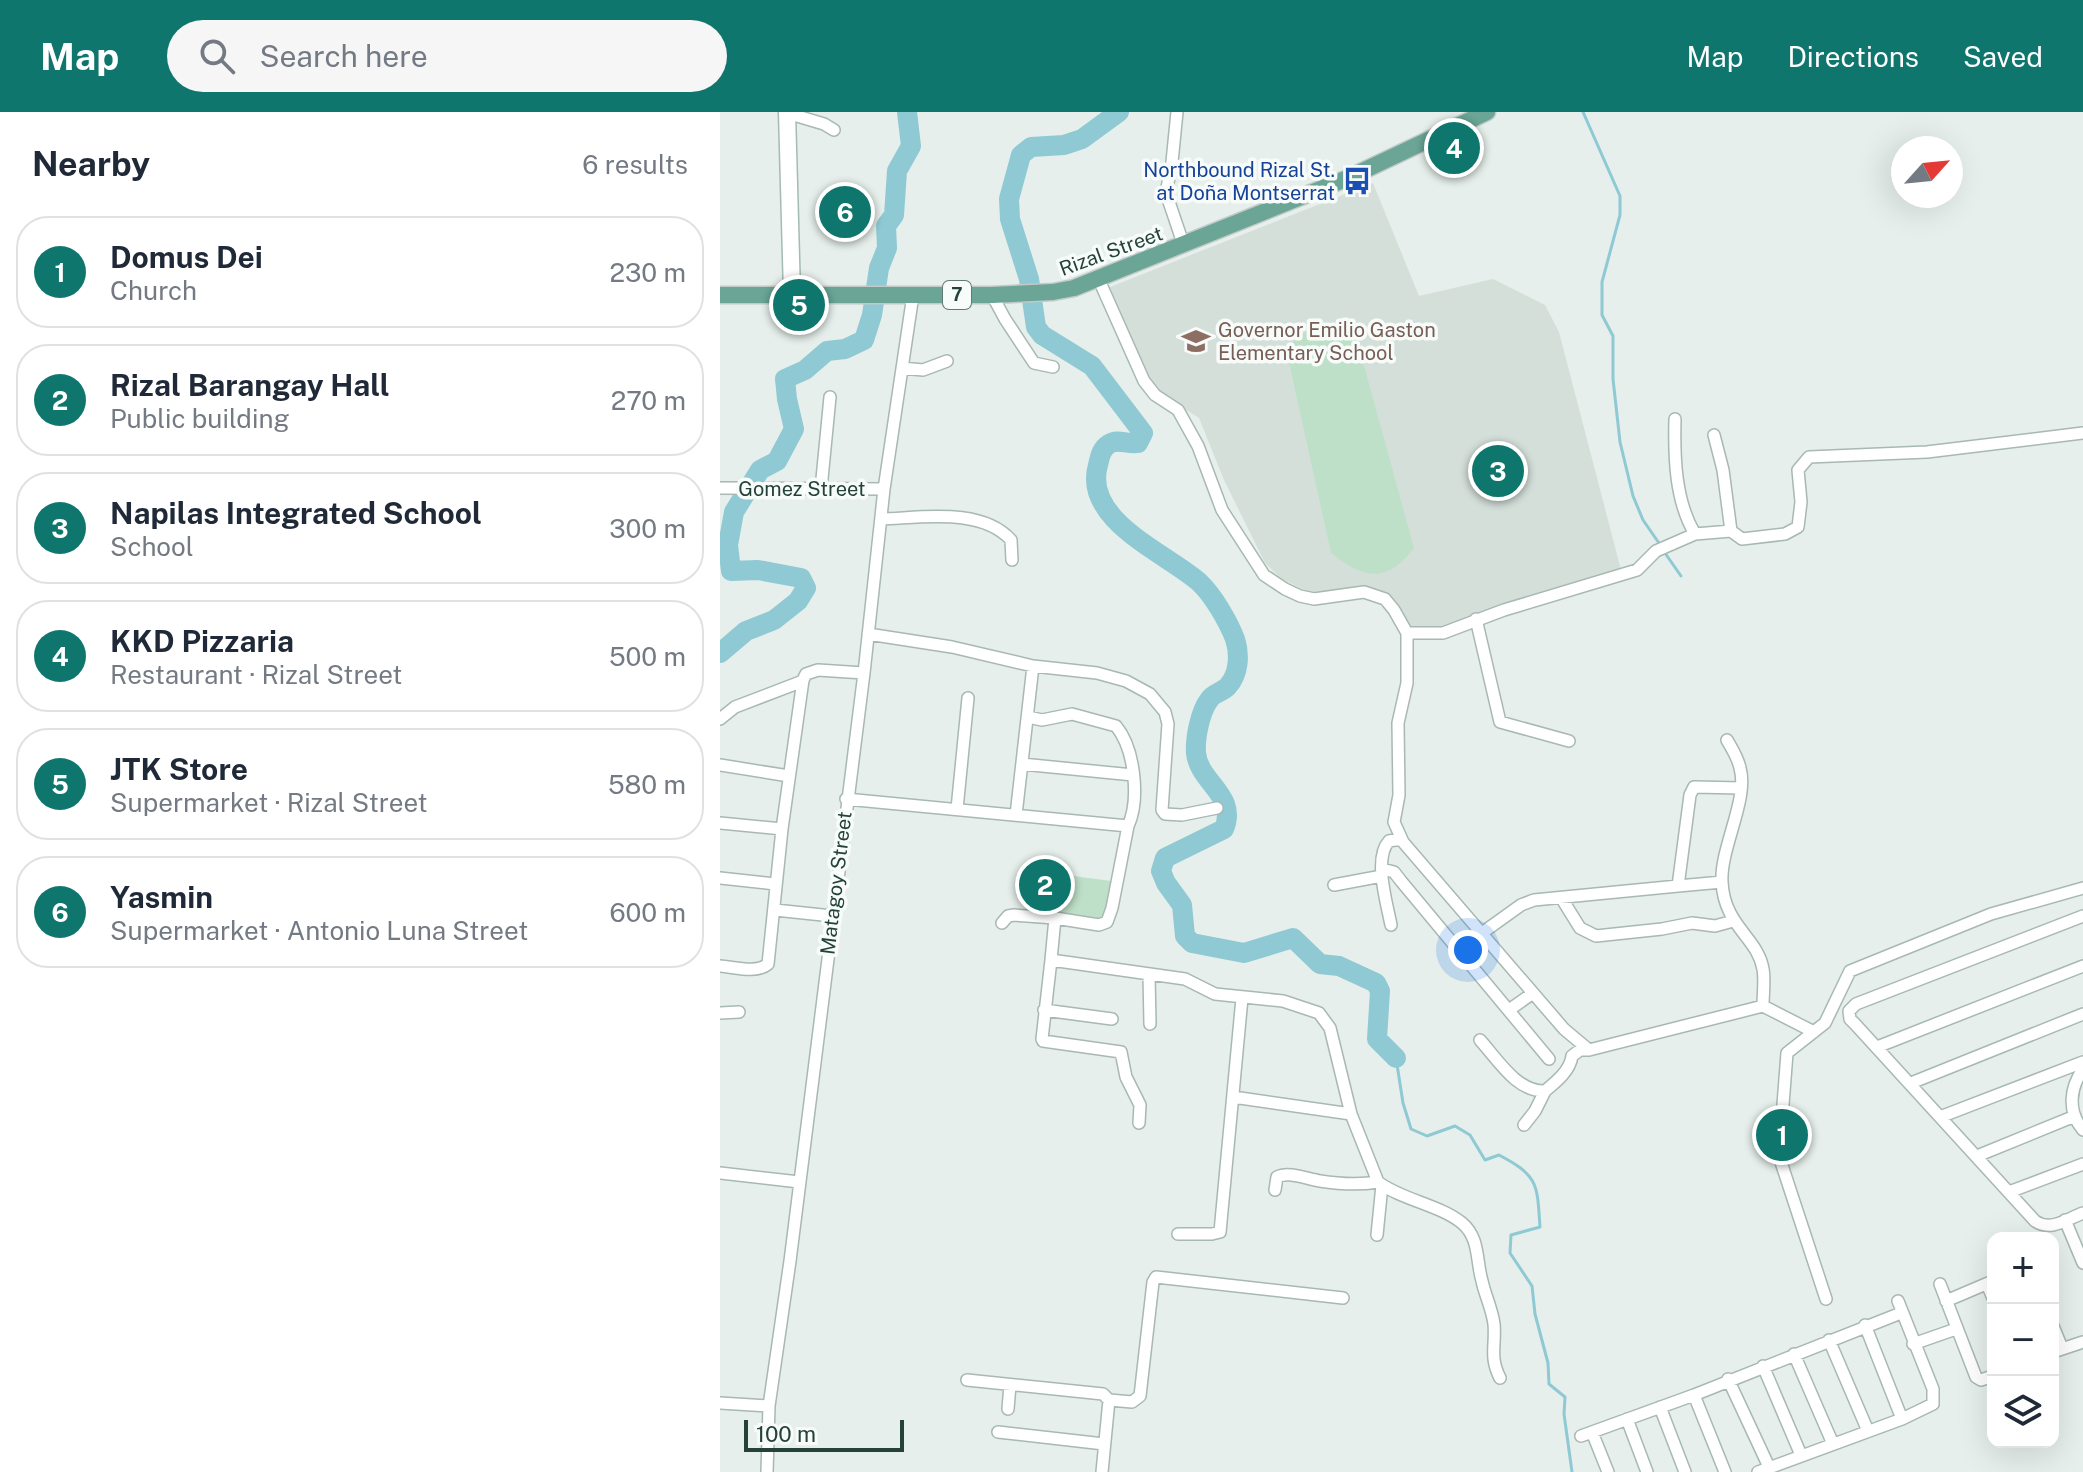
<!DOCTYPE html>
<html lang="en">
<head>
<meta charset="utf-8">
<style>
  :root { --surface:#fff; --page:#f6f6f7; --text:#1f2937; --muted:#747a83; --line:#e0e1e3; --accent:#0f766e }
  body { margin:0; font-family:"Public Sans",sans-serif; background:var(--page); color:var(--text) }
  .controls { position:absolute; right:24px; bottom:24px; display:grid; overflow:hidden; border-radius:16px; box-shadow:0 8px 32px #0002 }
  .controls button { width:72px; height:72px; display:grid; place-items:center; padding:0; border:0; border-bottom:2px solid var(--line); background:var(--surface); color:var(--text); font:40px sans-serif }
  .compass { position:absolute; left:1171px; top:24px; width:72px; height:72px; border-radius:50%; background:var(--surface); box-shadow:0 8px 32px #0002; rotate:63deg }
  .scale { position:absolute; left:24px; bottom:20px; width:160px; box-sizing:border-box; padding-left:8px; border:4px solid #24423a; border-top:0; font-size:22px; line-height:28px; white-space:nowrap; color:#24423a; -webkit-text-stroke:6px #f7fbf9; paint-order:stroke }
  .you { position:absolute; left:748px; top:838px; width:28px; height:28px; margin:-20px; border:6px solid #fff; border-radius:50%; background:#1a73e8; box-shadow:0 0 0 12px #1a73e833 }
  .badge { display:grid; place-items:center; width:52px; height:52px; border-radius:50%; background:var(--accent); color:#fff; font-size:26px; font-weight:700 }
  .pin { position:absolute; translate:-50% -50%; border:4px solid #fff; box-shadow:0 2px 8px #0006 }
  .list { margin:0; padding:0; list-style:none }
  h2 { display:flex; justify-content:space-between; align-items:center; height:104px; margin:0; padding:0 32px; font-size:34px }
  h2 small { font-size:26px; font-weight:400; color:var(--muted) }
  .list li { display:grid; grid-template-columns:52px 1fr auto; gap:24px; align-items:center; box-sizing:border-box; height:112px; margin:0 16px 16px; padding:0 16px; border:2px solid var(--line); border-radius:32px }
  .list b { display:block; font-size:30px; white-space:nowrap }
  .list p { margin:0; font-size:26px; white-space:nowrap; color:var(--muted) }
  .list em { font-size:26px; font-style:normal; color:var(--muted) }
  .icon { flex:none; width:44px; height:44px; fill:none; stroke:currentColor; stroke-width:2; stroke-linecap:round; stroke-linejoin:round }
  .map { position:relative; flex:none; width:1363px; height:1360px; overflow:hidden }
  header { display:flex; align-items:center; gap:48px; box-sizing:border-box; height:112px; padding:0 40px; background:var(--accent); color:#fff }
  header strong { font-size:38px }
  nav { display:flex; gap:44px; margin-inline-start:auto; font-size:28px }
  .search { width:560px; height:72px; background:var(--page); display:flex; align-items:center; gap:20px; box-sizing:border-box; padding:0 28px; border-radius:44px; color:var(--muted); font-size:30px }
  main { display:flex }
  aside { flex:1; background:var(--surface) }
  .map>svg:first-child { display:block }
</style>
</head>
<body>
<header>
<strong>Map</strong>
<div class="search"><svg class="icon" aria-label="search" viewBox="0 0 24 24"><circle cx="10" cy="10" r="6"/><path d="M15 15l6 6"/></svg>Search here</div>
<nav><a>Map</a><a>Directions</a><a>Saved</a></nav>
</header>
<main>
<aside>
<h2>Nearby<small>6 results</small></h2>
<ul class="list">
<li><span class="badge">1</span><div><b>Domus Dei</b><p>Church</p></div><em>230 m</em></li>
<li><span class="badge">2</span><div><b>Rizal Barangay Hall</b><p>Public building</p></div><em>270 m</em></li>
<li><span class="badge">3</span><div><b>Napilas Integrated School</b><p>School</p></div><em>300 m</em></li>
<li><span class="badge">4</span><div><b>KKD Pizzaria</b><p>Restaurant · Rizal Street</p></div><em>500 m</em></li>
<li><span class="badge">5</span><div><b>JTK Store</b><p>Supermarket · Rizal Street</p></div><em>580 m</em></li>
<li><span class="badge">6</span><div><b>Yasmin</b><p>Supermarket · Antonio Luna Street</p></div><em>600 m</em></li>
</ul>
</aside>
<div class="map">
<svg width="1363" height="1360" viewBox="0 0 1363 1360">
  <rect width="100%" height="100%" fill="#e6efeb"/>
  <path fill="#d4dfda" d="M653,71l46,113 74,-17 52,26 14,27 62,238 -183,58 -22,1 -10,-4 -15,-27 -21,-9 -53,7 -35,-17 -17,-16 -41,-83 -25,-62 -50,-32 -40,-89 1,-10z"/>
  <path fill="#bfe0c8" d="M598,215l17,1 22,12 57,208c-27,36 -51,31 -83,5l-43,-195c2,-20 12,-24 30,-31z
    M338,762l53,7 -4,38 -53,-6z"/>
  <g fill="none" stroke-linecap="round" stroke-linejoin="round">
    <path stroke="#8ec9d4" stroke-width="3" d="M863,0l37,84v19l-18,67v33l11,21v43l7,63 13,54 10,24 18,26
      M945,441l16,23
      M676,946l7,45 8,26 16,7 28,-10 15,9 15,25 14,-5c40,21 38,29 41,72l-29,8 -1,18 22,33 3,28 13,49 1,21 16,13 -1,17 8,58"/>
    <path stroke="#8ec9d4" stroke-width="20" d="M399,0l-37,27 -18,6 -33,2 -10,8 -12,44 1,20 19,60 7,48 6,8 50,31 51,67 -5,10c-10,2 -20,-5 -29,1 -8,5 -9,13 -11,21 -16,55 68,88 101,117 14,13 29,39 36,57 5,15 4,35 -7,47 -5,6 -15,7 -19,14 -9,12 -14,38 -13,53 3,30 42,42 28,76l-59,29 -4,13 5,12 16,22 3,31 7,7 52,10 49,-15 27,26 19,2 37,17 4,8 -3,48 19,19
      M0,541l26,-22 28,-11 24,-19 8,-13 -5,-10 -43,-8 -27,1 -3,-26 6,-33 26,-42 17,-9 17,-32 -7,-30 -2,-20 20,-9 22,-19 18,-2 19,-9 8,-25 7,-47 8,-20 -1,-22 8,-11 3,-44 14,-25 -4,-34"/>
    <defs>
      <path id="street" d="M457,0l-5,50 -6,31 18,53
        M67,1l37,11 10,6
        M379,168l45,101 11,14 23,15 20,36 24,64 42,65 21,14 15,7 14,3 50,-7 21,7 9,11 13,23v50l-9,40 1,72 -5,27 9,20 161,187 25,21 174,-44 51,26
        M272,183l13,24 29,44 19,4
        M182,256l21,2 24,-9
        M955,307c-1,37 0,82 20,115l36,-3 11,8 43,-5 13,-7 3,-25 -3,-32 11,-13 118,-5 156,-19
        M994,323l9,35 8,61
        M0,376l164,1
        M101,377l9,-92
        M161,407c40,-1 100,-12 130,21l1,20
        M756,507l24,103 69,19
        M687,521h36l61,-23 133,-40 19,-19 39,-17
        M148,522l84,13 81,19 64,7 29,8 24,13 15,18 3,12 -6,86 3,4 17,1 35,-7
        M308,605l14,3 30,-6 44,12c19,23 24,74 12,100
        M0,607l15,-12 68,-26
        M1007,628c5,9 11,18 13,28 9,31 -20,80 -18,114 2,44 36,56 41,87 2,11 0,25 0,37
        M302,652l111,11
        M0,653l69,11
        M126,687l282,27 -16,82 -5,14 -8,3 -44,-7 -4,42 134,19 30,15 68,7 36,12 11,15 21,86 27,68c24,18 62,23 84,41 18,15 14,38 20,58 3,14 10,28 12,43 2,22 -5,32 6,54
        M237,697l11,-111
        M296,703l17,-149
        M0,711l62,6
        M662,757l12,3 7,9 148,178
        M0,766l55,6
        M1002,770l-44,4 12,-91 4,-8 47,1
        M614,773l48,-9
        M842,787l18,29 16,8 66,-7 30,-6 23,3 18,-5
        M55,798l57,6
        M1363,804l-227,88 -7,7 1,8 5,5 180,197c16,11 32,-2 48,-8
        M282,811l6,-7 6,-1 41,3
        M671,813c-4,-21 -18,-67 -2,-84l12,-2
        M762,821l39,-28 13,-5 144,-14
        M331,848l-9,79 1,2 78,11 5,25 14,28 -1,18
        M0,854c15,1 36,8 48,-2l14,-135 21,-149 3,-6 12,-4 46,3
        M429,863l1,49
        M324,898l68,9
        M789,898l24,-17
        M0,901l19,-1
        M760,928c18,20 37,52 65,51 11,-9 25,-20 27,-35l8,-6h9
        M1157,935l206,-81
        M1363,957c-13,19 -16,42 0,61
        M1191,971l172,-69
        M513,985l118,17
        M1220,1005l143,-55
        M804,1013l11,-14 10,-20
        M1257,1044l98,-40
        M0,1061l79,9
        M555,1078l2,-13c12,-6 30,2 43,4 19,3 40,4 58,1
        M1289,1080l74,-28
        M1345,1108l18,43
        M458,1122h34l8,-2 22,-234
        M657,1123l5,-50
        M1220,1172l36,93 5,3 12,-4
        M1267,1172l6,14
        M1106,1187l-47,-143 8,-103 38,-30 25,-52 141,-57 92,-26
        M1226,1189l47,-20
        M1145,1213l37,94
        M1333,1214l9,22
        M1109,1228l39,91
        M1193,1232l43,-15
        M1333,1240l30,-10
        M1074,1242l39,90
        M1043,1254l38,89
        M1008,1267l41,88
        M247,1268l136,14 6,6
        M974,1283l31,77
        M0,1291l49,3
        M940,1295l25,65
        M288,1297l2,-24
        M907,1307l20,53
        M278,1320l106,12
        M872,1320l16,40
        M861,1324l113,-41 207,-82
        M47,1360l2,-66 21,-145 74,-588 20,-184 29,-194
        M382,1360l7,-72 23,2 8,-6 13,-114 3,-5 187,21
        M1038,1360l144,-53 31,-15v-15l-35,-88"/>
      <path id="secondary" d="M67,0l5,182"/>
      <path id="primary" d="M0,183h272l61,-3 21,-4 274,-110 139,-66"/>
    </defs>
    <use href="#street" stroke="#a8b8b2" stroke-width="14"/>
    <use href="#secondary" stroke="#a4bbb3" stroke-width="19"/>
    <use href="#primary" stroke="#c2cac8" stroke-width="19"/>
    <use href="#street" stroke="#fff" stroke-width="11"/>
    <use href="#secondary" stroke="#fff" stroke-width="16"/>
    <use href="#primary" stroke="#6aa596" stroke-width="16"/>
  </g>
  <defs>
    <symbol id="bus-bare" viewBox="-9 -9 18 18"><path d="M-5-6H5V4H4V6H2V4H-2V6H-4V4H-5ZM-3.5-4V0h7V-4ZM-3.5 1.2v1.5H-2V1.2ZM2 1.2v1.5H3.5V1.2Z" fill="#1a4fb4" stroke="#f7fbf9" stroke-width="2.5" paint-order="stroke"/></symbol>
    <symbol id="school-bare" viewBox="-9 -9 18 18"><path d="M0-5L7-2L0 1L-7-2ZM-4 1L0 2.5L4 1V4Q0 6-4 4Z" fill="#8d6e63" stroke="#f7fbf9" stroke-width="2.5" paint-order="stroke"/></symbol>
  </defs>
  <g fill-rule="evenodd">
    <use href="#bus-bare" x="617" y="49" width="40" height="40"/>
    <use href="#school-bare" x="456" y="209" width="40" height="40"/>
  </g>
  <g text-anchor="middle" stroke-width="7" stroke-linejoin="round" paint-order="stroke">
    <rect fill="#f7fbf9" stroke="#637a73" stroke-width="2" x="223" y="169" width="28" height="28" rx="6"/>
    <g font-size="18" font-weight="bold" fill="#24423a">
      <text x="237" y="189">7</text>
    </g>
    <g font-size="20" fill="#164399" stroke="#f7fbf9" text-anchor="end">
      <text x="615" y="65">Northbound Rizal St.<tspan x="615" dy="23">at Doña Montserrat</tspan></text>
    </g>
    <g font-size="20" fill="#24423a" stroke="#f7fbf9">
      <text transform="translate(391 139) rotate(-20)" y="7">Rizal Street</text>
      <text x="82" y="384">Gomez Street</text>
      <text transform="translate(116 771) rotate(-83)" y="7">Matagoy Street</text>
    </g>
    <g font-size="20" fill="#785e54" stroke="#f7fbf9" text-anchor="start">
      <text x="498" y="225">Governor Emilio Gaston<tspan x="498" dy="23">Elementary School</tspan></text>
    </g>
  </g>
</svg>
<div class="controls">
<button>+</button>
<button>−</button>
<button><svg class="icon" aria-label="layers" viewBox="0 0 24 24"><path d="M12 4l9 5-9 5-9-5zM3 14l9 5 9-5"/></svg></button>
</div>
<svg class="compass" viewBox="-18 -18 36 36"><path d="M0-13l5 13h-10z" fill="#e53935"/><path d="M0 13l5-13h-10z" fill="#747a83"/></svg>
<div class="scale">100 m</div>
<div class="you"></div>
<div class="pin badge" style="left:1062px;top:1023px">1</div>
<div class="pin badge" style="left:325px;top:773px">2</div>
<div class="pin badge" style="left:778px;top:359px">3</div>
<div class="pin badge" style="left:734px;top:36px">4</div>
<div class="pin badge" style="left:79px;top:193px">5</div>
<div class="pin badge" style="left:125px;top:100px">6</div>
</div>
</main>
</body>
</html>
